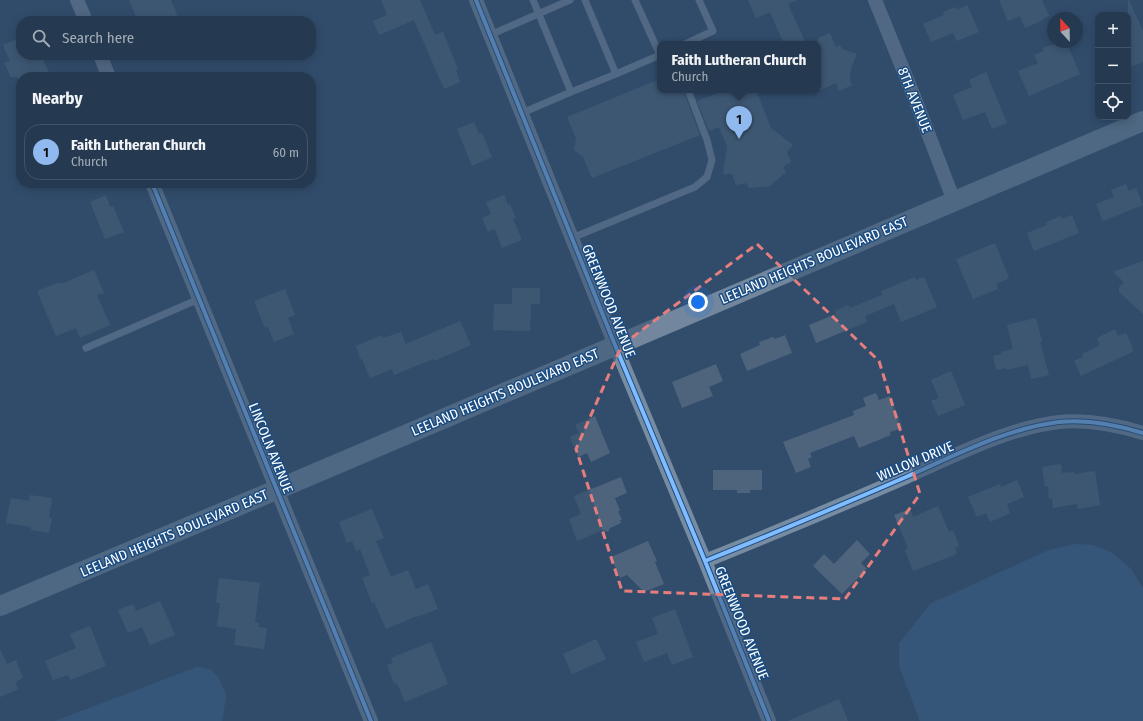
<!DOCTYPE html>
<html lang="en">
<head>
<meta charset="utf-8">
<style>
  :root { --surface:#253a50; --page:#31455a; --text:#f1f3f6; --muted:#a3adb7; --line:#425467; --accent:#90b9f0 }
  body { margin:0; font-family:"Fira Sans Condensed",sans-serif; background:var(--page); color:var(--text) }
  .controls { position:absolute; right:12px; top:12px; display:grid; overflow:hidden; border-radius:8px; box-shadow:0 2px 10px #0003 }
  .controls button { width:36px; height:36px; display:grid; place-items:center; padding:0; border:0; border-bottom:1px solid var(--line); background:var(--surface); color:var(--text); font:20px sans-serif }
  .compass { position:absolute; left:1047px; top:12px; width:36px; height:36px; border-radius:50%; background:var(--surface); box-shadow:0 2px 10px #0003; rotate:338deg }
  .you { position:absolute; left:698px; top:302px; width:14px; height:14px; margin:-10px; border:3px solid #fff; border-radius:50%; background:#1a73e8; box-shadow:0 0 0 6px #1a73e833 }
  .badge { display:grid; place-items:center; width:26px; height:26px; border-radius:50%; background:var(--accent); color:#111; font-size:13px; font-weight:700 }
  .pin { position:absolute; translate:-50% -33px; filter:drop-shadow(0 1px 2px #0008) }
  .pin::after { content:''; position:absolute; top:21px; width:14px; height:12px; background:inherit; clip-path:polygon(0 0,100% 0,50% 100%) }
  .popup { position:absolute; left:657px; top:41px; width:164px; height:52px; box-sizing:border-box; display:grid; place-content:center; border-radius:8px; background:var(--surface); filter:drop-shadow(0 1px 3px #0005); font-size:13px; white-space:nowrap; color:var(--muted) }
  .popup b { font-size:15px; color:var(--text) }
  .popup::after { content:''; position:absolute; left:50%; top:100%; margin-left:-8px; border:8px solid transparent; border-top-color:var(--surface) }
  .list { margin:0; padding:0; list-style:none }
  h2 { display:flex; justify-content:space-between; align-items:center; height:52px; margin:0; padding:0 16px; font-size:17px }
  h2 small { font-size:13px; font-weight:400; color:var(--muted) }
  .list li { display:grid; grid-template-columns:26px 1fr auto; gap:12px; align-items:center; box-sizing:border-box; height:56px; margin:0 8px 8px; padding:0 8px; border:1px solid var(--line); border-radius:16px }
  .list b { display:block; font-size:15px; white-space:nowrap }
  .list p { margin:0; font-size:13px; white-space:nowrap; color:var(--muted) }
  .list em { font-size:13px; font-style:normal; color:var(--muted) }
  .icon { flex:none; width:22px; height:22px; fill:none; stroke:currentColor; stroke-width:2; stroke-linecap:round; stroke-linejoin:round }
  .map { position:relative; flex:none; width:1143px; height:721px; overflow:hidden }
  .search { position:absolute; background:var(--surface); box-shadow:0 2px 10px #0003; left:16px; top:16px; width:300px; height:44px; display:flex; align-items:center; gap:10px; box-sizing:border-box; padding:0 14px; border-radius:16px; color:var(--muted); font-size:15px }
  .panel { position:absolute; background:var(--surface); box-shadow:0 2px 10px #0003; left:16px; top:72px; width:300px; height:116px; border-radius:16px }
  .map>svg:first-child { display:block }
</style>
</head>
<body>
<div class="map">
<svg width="1143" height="721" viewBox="0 0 1143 721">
  <rect width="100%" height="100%" fill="#314d6b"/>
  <path fill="#3d6289" d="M1076,544l17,1 18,7 20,17 12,19v133h-223l-21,-55v-22l31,-40 119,-54z
    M197,667l13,2 9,9 7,17 -2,15 -2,11h-167z"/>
  <path fill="#4d647c" d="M129,0h42l7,17 -11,4h-29z
    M381,0h39l15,35 8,-3 15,37 -2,1 4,12 -16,7 -30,-69 -35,15 -6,-14 14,-6z
    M748,0h49l-9,4 18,40h-22l-14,-32 -14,6z
    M999,0h43l7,16 -6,3v1l-18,8 -5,-12 -12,5z
    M1128,0h1l14,31v31l-15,6z
    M967,5l12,27 -22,9 -4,-8 -22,9 -8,-18 21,-9 -1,-3 13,-5 1,3z
    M830,33l6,14 4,-2 2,4 15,5 -6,14 -1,12 2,5 -13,6 -3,-8 -18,8v-53z
    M21,37v18h20l10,22h-30v8l-4,-8h-6l-7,-14 6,-2 -7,-16z
    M1059,42h7l14,32 -51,22 -11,-25 20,-8 -4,-8 10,-4 -1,-3z
    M986,72l21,51 -15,6 -7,-17 -22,8 -10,-25 19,-8 -3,-7z
    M660,79v11h23l17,45 -108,43 -9,-21 -9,-7 2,-12 -9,-21z
    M714,90h42l15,38 22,17 -6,7 4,10 -8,5 3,5 -16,14 -21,2 -3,-5 -10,2 -4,-11h-9l4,-28 -8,-19 -10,4 -12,-30 19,-7z
    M474,122l5,12 3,-1 10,24 -20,9 -15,-37z
    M1126,184l3,7 7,-3 7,17 -40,16 -7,-17 18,-7 -3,-7z
    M106,195l4,12 3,-1 11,26 -19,7 -15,-37z
    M504,195l4,10 2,-1 6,14 -3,1 9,21 -20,8 -7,-19 -7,3 -6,-14 9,-4 -5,-12z
    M1072,215l7,18 -45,18 -7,-18 20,-8 -1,-3 15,-6 1,3z
    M995,243l14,35 -13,6 2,5 -25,10 -17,-40z
    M1143,261v53l-24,-22v-5l5,-5 -11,-10z
    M94,270l10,23 -7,2 13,30 -30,13 -4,-10 -20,8 -19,-45 23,-9 1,2z
    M915,277l1,3 8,-3 13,30 -36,15 -7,-18 -29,12 2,6 -51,21 -7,-18 27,-11 -1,-3 13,-6 2,3 32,-13 -1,-4z
    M512,288h28v16h-9l-1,27 -37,-1 1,-26h18z
    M285,289l10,26 -7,3 6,16 -20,8 -6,-15 -3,1 -11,-27z
    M1036,318l6,23 -2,1 9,33 -18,4 -3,-14 -22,5v-2l-10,2 -3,-14 9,-2 -1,-2 12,-3 -6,-24z
    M460,321l11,24 -37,16 -1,-2 -39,16 -2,-6 -22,9 -8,-19 -1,1 -5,-14 26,-11 1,3 18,-6 5,12z
    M1115,329l3,7 8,-3 8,18 -53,25 -7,-15 9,-4 -1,-3 18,-9 -3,-7z
    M785,335l7,18 -45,18 -7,-17 20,-9 -1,-3 14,-5 2,2z
    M716,364l7,17 -14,6 4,9 -31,12 -10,-26z
    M951,371l14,34 -27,11 -7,-15 8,-3 -8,-18z
    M876,393l3,7 11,-4 13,32 -13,4 1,3 -32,13 -5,-12 -44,17 2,4 -4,2 3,8 -15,6 -13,-31 71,-27 -1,-4 13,-5 -3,-8z
    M595,416l15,37 -19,9 -4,-9 -9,4 -8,-20 9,-4 -4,-8z
    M1061,464l1,9 12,-1v2l21,-3 5,34 -22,4 -1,-5 -24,4 -1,-10 -3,1 -1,-13 -3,1 -3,-20z
    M713,470h49v20h-12v3h-13v-3h-24z
    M621,477l6,16 -12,5 5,13h-2l4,9h-2l1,3 -11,5 -2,4 -5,-2 -26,11 -8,-22 12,-5 -7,-18z
    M1017,480l7,17 -17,7 3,9 -20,9 -4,-9 -9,4 -9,-20 32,-13 1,3z
    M30,495l22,3 -3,20h3l-3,15 -18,-3v-3l-25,-4 5,-25 18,3z
    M938,506l11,26 4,-2 6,16 -4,2 2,6 -44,17 -8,-21 3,-2 -14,-33 16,-6 3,8z
    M372,509l12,29 -8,3 15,36 17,-7 8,19 12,-5 10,25 -21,8v-1l-31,13 -12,-27 -2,1 -10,-25 8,-3 -10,-26 -4,2 -4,-10 -5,2 -8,-21z
    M857,540l13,14 -9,9 6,6 -25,25 -29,-28 11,-12 10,10z
    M648,541l9,20 -2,1 9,22 -20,8 -17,-17 -7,3 -9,-21z
    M219,578l41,5 -5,39 4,1v4l8,1 -3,21 -30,-4 2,-16 -19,-3 3,-23h-4z
    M160,601l15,34 -25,10 -8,-18 -14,6 -10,-23 15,-6 3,7z
    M675,609l18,48 -21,8 -5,-12 -23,9 -8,-20 22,-8 -6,-16z
    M90,626l16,40 -36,14 -2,-5 -15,5 -8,-19 31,-13 -6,-14z
    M596,639l10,20 -34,15 -9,-20z
    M431,642l17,42 -43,18 -8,-19 -3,1 -7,-19 6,-2 -2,-5z
    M0,649l7,15 9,-4 7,18 -8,4 3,7 -18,8z
    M839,699l9,22h-60z"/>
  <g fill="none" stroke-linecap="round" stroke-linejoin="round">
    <path stroke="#778ba1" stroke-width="7" d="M533,0l38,92 45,-18 44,-19
      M585,0l31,74
      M635,0l25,55
      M490,35l80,-35
      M685,44l28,-13 -14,-31
      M522,113l49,-21
      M572,238l123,-51 12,-10 5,-17 -5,-20 -19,-50
      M86,348l113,-49"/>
    <path stroke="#778ba1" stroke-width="14" d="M77,0l9,21
      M476,0l139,345 90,216 64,160
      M875,0l40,99 39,102
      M100,55l9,22
      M152,183l219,538
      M705,561c67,-27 134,-55 201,-84 48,-21 101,-49 153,-55 28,-3 58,3 84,11"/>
    <path stroke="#72879d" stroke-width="20" d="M0,606l276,-116 867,-369"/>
    <defs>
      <path id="cycleway" d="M476,0l139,345 90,216 64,160
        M152,183l219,538
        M705,561c67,-27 134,-55 201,-84 48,-21 101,-49 153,-55 28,-3 58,3 84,11"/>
    </defs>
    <use href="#cycleway" stroke="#194c83" stroke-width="6"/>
    <use href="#cycleway" stroke="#80bcff" stroke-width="4"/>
  </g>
  <path d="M0 0H1143V721H0ZM757,244l122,117 41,133 -75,105 -223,-8 -46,-142 46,-104z" fill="#314d6b" fill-opacity=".55" fill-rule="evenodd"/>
  <path fill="none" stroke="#e67e7e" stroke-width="3" stroke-dasharray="8 5" stroke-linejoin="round" d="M757,244l122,117 41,133 -75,105 -223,-8 -46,-142 46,-104z"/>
  <g text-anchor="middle" stroke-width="3" stroke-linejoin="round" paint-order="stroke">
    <g font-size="14" fill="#fff" stroke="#194c83">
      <text transform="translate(915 100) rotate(68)" y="5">8TH AVENUE</text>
      <text transform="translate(814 260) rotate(-23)" y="5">LEELAND HEIGHTS BOULEVARD EAST</text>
      <text transform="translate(609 301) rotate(68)" y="5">GREENWOOD AVENUE</text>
      <text transform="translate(505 392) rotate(-23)" y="5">LEELAND HEIGHTS BOULEVARD EAST</text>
      <text transform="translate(271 448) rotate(68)" y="5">LINCOLN AVENUE</text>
      <text transform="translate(915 461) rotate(-23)" y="5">WILLOW DRIVE</text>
      <text transform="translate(174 533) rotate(-23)" y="5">LEELAND HEIGHTS BOULEVARD EAST</text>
      <text transform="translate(742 623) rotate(68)" y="5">GREENWOOD AVENUE</text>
    </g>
  </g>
</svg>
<div class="controls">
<button>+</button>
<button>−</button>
<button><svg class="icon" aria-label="locate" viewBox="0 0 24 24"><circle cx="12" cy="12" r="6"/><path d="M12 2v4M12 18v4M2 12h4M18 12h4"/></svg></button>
</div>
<svg class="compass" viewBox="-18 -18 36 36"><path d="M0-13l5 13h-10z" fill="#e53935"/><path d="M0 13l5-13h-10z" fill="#a3adb7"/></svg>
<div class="you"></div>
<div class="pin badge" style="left:739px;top:139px">1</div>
<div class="popup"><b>Faith Lutheran Church</b>Church</div>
<div class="search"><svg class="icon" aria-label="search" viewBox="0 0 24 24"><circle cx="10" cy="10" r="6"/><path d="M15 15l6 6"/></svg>Search here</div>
<section class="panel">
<h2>Nearby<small></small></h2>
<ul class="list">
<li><span class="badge">1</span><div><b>Faith Lutheran Church</b><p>Church</p></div><em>60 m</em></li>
</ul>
</section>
</div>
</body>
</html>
